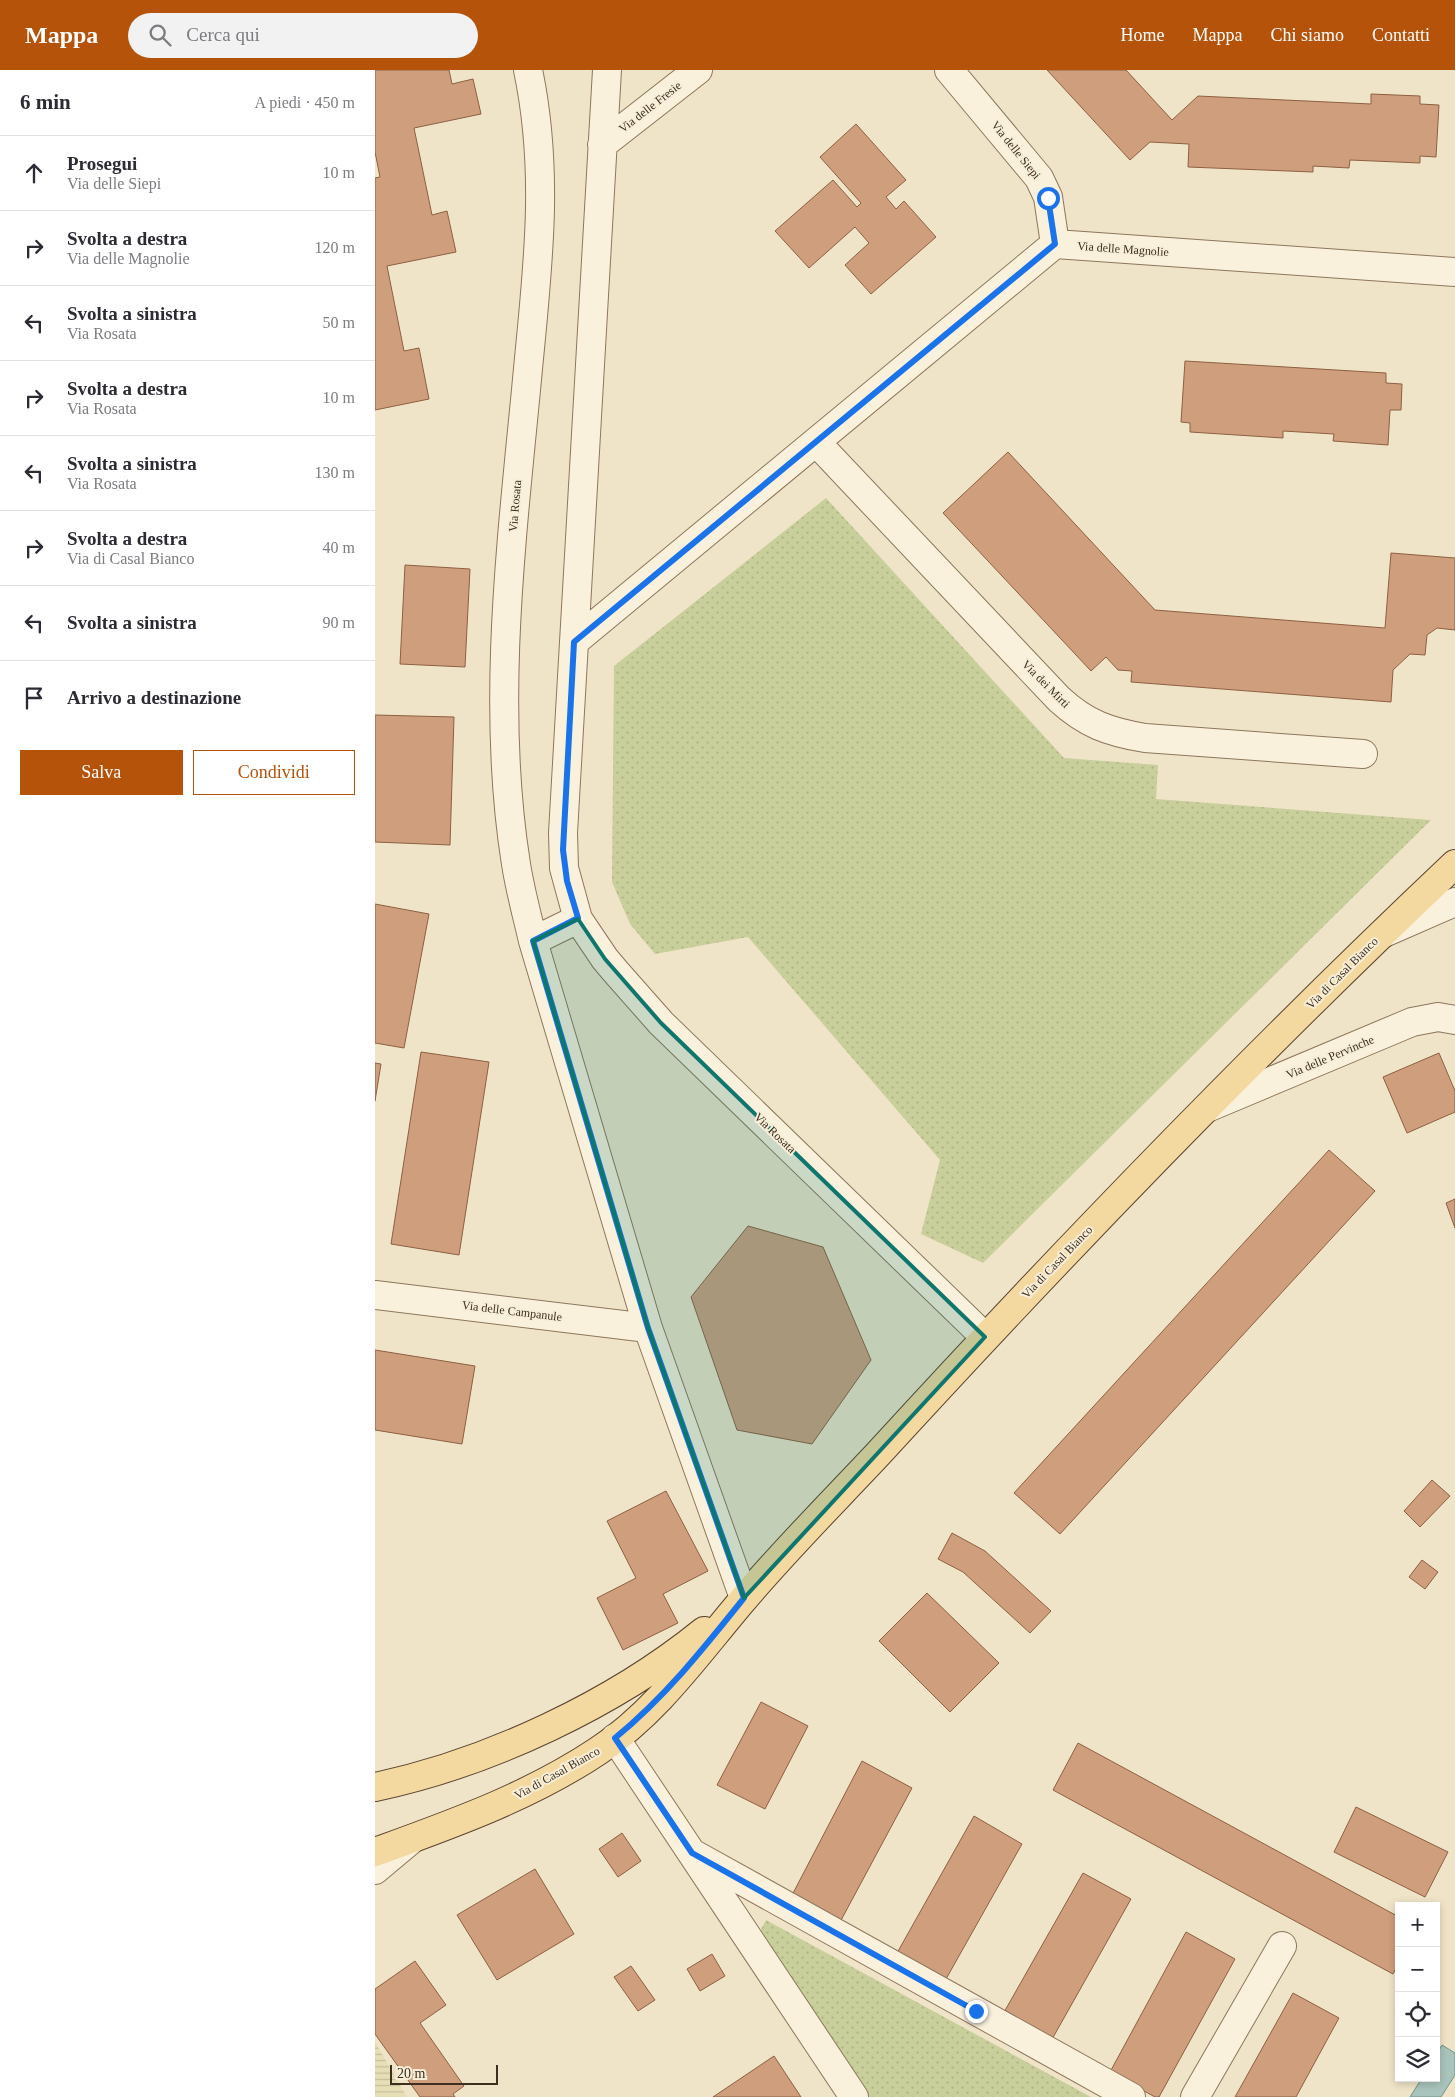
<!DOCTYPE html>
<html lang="it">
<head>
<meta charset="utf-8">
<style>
  :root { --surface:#fff; --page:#f2f2f3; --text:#2b2b33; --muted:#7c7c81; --line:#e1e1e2; --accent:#b45309 }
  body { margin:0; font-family:Georgia,serif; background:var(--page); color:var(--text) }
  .controls { position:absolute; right:15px; bottom:15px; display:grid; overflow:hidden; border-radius:0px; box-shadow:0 2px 8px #0003 }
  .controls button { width:45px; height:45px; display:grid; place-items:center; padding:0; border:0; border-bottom:1px solid var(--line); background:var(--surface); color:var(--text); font:25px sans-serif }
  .scale { position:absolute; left:15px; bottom:12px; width:108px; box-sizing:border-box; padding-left:5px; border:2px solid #3d2e20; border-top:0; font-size:14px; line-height:18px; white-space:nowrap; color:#3d2e20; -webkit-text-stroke:4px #f7eed8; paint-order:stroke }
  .stop { position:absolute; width:15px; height:15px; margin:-11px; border:4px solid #1a73e8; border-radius:50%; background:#fff }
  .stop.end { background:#1a73e8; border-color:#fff; box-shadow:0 1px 5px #0008 }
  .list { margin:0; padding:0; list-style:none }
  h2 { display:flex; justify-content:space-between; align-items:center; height:65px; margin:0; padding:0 20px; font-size:21px }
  h2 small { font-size:16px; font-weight:400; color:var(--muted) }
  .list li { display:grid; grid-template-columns:32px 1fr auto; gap:15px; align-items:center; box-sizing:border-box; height:75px; padding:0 20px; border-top:1px solid var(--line) }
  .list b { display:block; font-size:19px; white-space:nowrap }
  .list p { margin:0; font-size:16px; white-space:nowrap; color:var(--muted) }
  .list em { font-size:16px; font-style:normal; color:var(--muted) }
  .actions { display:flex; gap:10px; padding:15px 20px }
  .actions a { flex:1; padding:11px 0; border:1px solid var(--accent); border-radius:0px; text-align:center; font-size:18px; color:var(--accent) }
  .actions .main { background:var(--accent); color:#fff }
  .icon { flex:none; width:28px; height:28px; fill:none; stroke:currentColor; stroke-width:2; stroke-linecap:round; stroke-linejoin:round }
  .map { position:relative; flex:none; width:1080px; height:2027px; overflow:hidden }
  header { display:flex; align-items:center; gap:30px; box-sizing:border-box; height:70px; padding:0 25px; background:var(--accent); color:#fff }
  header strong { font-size:24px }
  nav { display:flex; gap:28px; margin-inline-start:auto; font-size:18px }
  .search { width:350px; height:45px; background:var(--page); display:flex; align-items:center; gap:12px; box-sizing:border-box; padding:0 18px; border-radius:28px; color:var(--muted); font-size:19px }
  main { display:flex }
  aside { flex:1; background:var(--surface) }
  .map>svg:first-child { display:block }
</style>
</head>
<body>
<header>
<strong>Mappa</strong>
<div class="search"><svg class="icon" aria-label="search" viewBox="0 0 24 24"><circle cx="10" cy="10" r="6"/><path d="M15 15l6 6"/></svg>Cerca qui</div>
<nav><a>Home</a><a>Mappa</a><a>Chi siamo</a><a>Contatti</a></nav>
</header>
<main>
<aside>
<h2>6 min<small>A piedi · 450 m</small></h2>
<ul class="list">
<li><svg class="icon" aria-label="ahead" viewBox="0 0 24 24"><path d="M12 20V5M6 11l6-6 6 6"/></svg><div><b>Prosegui</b><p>Via delle Siepi</p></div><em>10 m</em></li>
<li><svg class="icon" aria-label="right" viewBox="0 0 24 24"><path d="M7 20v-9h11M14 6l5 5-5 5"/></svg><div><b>Svolta a destra</b><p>Via delle Magnolie</p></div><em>120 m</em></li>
<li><svg class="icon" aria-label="left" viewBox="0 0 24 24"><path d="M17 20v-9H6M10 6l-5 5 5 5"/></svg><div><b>Svolta a sinistra</b><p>Via Rosata</p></div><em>50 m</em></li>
<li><svg class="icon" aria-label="right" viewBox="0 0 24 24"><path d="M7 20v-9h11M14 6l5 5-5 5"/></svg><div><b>Svolta a destra</b><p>Via Rosata</p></div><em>10 m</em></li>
<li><svg class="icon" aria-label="left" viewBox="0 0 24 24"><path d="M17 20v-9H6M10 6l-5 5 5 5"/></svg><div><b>Svolta a sinistra</b><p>Via Rosata</p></div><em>130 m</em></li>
<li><svg class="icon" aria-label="right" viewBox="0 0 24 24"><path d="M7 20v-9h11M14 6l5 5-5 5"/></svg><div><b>Svolta a destra</b><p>Via di Casal Bianco</p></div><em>40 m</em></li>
<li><svg class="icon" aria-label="left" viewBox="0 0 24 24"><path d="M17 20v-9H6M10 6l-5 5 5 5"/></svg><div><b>Svolta a sinistra</b></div><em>90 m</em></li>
<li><svg class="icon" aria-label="arrive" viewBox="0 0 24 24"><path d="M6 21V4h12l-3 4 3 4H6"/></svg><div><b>Arrivo a destinazione</b></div></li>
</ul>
<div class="actions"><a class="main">Salva</a><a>Condividi</a></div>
</aside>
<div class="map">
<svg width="1080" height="2027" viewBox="0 0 1080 2027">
  <defs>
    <pattern id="farmland-rules" width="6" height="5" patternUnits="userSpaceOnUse" patternTransform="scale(1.25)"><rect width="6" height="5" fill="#e6deb5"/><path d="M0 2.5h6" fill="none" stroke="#c6bf9b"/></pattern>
    <pattern id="grass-dots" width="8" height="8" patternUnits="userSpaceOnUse" patternTransform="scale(1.25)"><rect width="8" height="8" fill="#c9cf9b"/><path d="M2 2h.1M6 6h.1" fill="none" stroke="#aeb285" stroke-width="1.8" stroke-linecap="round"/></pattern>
  </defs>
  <rect width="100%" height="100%" fill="#f0e4c8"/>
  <path fill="url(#farmland-rules)" d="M0,1972l32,55h-32z"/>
  <path fill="url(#grass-dots)" d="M451,428l238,260 94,7 -2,34 275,21 -448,443 -62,-29 19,-74 -192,-223 -93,17 -25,-30 -18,-42 2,-216z
    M391,1850l325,177h-228l-105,-162z"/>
  <path fill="#a9c4bc" stroke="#6f938a" d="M1067,1975l13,8v22l-14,22h-31l12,-19h14v-23z"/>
  <path fill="#cf9f7d" stroke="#8d5f41" d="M0,0h74l3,14 21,-5 8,35 -67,14 18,87 15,-4 9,41 -69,14 17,85 15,-3 10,51 -54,11v-232l5,-1 -5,-25z
    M672,0h79l46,50 26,-24 173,8v-10l49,2v8l19,1 -3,52 -16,-1v7l-70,-3 -1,8 -36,-2v6l-125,-5 1,-23 -39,-2 -20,18z
    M481,54l50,56 -20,17 10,12 8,-8 32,36 -65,57 -26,-29 24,-22 -14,-16 -46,41 -34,-37 58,-51 24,27 4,-4 -41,-46z
    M810,291l201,12v10l16,1 -1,26h-11l-2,35 -55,-4 1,-7 -51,-3v7l-93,-6v-9l-9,-1z
    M633,382l147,158 230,18 6,-75 64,5v72l-18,-2 -10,7 -2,20 -15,-1 -17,16 -2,32 -260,-20 1,-11 -14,-1 -12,-13 -15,14 -148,-158z
    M30,495l65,4 -5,98 -65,-3z
    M0,645l79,2 -4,128 -75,-3z
    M0,834l54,10 -25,134 -29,-5z
    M46,982l68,10 -30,193 -68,-11z
    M1064,983l16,38v21l-48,21 -24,-56z
    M0,993l6,1 -6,37z
    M954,1080l46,41 -315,343 -46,-41z
    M1080,1129v29l-9,-25z
    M373,1156l75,21 48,113 -59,84 -75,-14 -46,-133z
    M0,1280l100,16 -13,78 -87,-14z
    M1057,1410l18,16 -30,31 -16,-16z
    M291,1421l42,80 -45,23 15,29 -55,27 -26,-52 39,-20 -29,-57z
    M577,1463l33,18 66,60 -21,22 -67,-61 -25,-13z
    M1047,1490l16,12 -13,17 -16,-12z
    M552,1523l72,70 -49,49 -71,-71z
    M386,1632l47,24 -43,83 -48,-24z
    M703,1673l321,174v46l-6,11 -340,-184z
    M487,1691l50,27 -73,136 -49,-25z
    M981,1737l92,45 -23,45 -91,-45z
    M599,1746l48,28 -76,135 -49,-26z
    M247,1763l19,28 -23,16 -19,-28z
    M160,1799l39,65 -77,46 -40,-65z
    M708,1803l48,26 -80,142 -48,-27z
    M811,1862l49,27 -76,138h-4l-45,-25z
    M337,1884l13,22 -25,15 -13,-22z
    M40,1891l31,44 -26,18 44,63 -11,8 2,3h-35l-45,-63v-45z
    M256,1896l24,34 -17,11 -24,-34z
    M918,1923l46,25 -43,79h-61z
    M399,1986l27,41h-88z"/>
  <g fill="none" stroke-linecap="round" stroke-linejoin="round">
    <defs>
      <path id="minor" d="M153,0c23,109 8,210 -2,320 -15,155 -35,318 -10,474 4,26 11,51 17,77l45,-22
        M232,0l-44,763 1,35 14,51 27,40 11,13 45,51 324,314
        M574,0l90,108 9,19 7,47
        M227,75l96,-75
        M441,372l243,257c27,25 50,33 86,39l218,16
        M199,572l481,-398 400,28
        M1009,863l71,-31
        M158,871l115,387 96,270
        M832,1038l205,-86 26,-5 17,3
        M0,1225l273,33
        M240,1668l239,359
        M317,1783l439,244
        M0,1800l37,-31
        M820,2027l87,-151"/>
      <path id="major" d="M0,1717c114,-24 239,-83 329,-156
        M0,1782c77,-28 154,-55 223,-101 58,-38 99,-97 144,-150 43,-51 90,-98 136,-147 186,-203 377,-401 577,-590"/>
    </defs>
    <use href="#minor" stroke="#8d765c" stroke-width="30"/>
    <use href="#major" stroke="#5b4430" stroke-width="30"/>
    <use href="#minor" stroke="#faf1dc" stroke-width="28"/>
    <use href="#major" stroke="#f3d9a0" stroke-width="28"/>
  </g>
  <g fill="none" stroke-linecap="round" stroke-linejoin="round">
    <path stroke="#1a73e8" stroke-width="6" d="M601,1941l-284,-158 -77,-115c50,-41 89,-90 129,-140l-96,-270 -115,-387 45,-23 -11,-37 -4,-31 11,-208 481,-398 -7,-46"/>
  </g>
  <path fill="#0f766e" fill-opacity="0.2" stroke="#0f766e" stroke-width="4" stroke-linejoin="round" d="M203,849l27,40 56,64 324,314 -241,261 -96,-270 -115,-387z"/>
  <g text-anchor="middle" stroke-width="4" stroke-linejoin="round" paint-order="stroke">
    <g font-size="12" fill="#3d2e20" stroke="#f7eed8">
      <text transform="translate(275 37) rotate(-38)" y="4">Via delle Fresie</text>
      <text transform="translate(641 80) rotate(51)" y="4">Via delle Siepi</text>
      <text transform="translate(748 179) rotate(4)" y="4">Via delle Magnolie</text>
      <text transform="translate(140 436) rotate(-85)" y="4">Via Rosata</text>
      <text transform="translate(671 614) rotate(45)" y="4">Via dei Mirti</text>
      <text transform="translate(967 903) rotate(-45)" y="4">Via di Casal Bianco</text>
      <text transform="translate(955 987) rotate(-23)" y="4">Via delle Pervinche</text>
      <text transform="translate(400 1063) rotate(44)" y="4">Via Rosata</text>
      <text transform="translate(682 1192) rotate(-46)" y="4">Via di Casal Bianco</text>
      <text transform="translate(137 1241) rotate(7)" y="4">Via delle Campanule</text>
      <text transform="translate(182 1703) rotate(-29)" y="4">Via di Casal Bianco</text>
    </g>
  </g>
</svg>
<div class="controls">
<button>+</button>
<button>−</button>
<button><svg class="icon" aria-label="locate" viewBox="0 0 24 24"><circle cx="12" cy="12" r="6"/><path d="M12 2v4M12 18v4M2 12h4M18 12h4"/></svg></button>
<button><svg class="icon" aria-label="layers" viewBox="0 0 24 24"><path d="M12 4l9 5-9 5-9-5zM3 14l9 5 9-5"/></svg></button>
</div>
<div class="scale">20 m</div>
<div class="stop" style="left:673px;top:128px"></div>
<div class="stop end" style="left:601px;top:1941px"></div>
</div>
</main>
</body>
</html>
